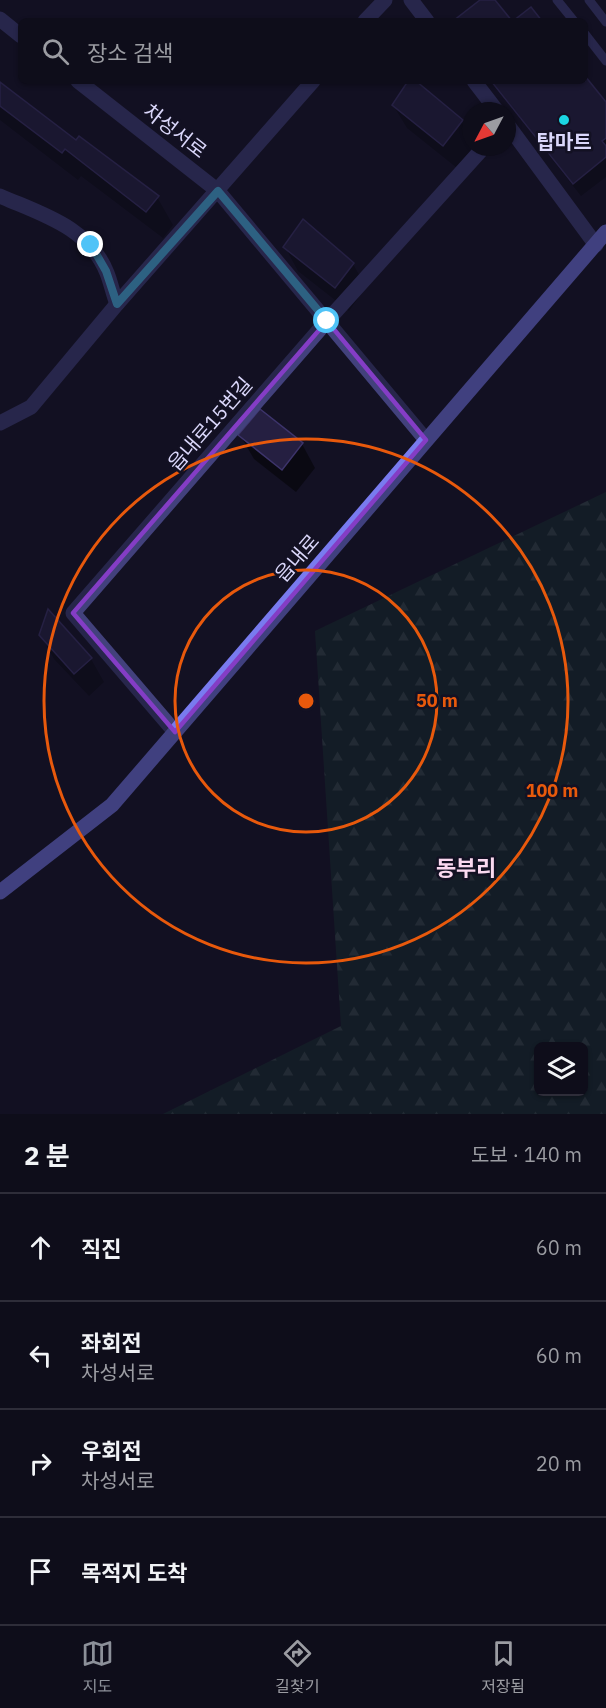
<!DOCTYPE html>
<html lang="ko">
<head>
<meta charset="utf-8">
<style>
  :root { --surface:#0e0d1a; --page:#171623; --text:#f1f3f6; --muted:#9b9ca2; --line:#2e2d39; --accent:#8c9099 }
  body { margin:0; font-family:"IBM Plex Sans","Noto Sans KR",sans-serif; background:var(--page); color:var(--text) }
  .controls { position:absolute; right:18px; bottom:18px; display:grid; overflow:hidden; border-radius:9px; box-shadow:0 2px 4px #0004 }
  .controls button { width:54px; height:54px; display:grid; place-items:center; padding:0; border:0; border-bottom:2px solid var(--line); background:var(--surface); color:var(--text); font:30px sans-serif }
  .compass { position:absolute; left:462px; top:102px; width:54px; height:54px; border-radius:50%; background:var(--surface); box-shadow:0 2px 4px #0004; rotate:229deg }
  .stop { position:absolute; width:18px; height:18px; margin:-14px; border:4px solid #4fc3f7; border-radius:50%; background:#fff }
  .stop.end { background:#4fc3f7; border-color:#fff; box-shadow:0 2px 6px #0008 }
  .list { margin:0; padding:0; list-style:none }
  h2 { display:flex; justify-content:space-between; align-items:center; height:78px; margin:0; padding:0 24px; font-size:26px }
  h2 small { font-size:20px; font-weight:400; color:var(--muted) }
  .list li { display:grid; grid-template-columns:39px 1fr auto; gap:18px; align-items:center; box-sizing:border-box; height:108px; padding:0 24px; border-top:2px solid var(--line) }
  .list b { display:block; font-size:22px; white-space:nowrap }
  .list p { margin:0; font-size:20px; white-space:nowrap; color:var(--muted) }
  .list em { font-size:20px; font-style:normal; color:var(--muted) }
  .icon { flex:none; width:33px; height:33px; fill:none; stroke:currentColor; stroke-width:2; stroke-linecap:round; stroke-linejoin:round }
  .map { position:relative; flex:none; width:606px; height:1114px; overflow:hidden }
  .search { position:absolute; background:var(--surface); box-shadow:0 2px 4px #0004; left:18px; right:18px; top:18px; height:66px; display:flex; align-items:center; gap:15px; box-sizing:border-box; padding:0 21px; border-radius:9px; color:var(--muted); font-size:22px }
  .sheet { height:510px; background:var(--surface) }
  nav { display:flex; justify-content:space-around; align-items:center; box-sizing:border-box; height:84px; border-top:2px solid var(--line); background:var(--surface); font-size:16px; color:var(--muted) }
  nav a { display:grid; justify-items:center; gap:3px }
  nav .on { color:var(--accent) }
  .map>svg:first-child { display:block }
</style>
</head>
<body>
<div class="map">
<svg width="606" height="1114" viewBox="0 0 606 1114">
  <defs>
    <pattern id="forest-firs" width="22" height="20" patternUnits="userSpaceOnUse" patternTransform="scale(1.5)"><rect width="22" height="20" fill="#152c2a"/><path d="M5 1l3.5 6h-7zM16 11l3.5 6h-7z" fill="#364a4a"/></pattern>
  </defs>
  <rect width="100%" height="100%" fill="#131123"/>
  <path fill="url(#forest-firs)" fill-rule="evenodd" d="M606,492v622h-443l178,-88 -26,-395zM538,1046h46v46h-46z"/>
  <path fill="#0007" d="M585,78l21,27v72l-25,19 -91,-115h95z
    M410,81h4l47,40 10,17v9h2l-16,21 -50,-40 -14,-23z
    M0,84l76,58 81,55 16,28 -10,13 -82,-62 -3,4 -78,-60z
    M285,247l68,17 13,23 -17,24 -51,-40z
    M240,435l62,9 13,24 -19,24 -42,-33z
    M41,635l50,24 13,23 -15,14 -35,-37z"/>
  <path fill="#251f41" stroke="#3d346b" stroke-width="1.5" d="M480,0h15l17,21h-59z
    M531,7l11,14h-29z
    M585,76l21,26v36l-4,3 4,5v11l-33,27 -82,-103h94z
    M408,81h8l47,39 -20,26 -51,-41z
    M0,82l76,58 3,-4 80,60 -13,16 -81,-63 -3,4 -62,-47z
    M303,219l51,44 -19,25 -52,-41z
    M260,409l43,34 -21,27 -44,-35z
    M48,609l44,49 -18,16 -35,-39z"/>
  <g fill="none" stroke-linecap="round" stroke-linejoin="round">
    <path stroke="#42417c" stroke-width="9" d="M557,0l17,21
      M589,0l17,22
      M585,34l21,27"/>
    <path stroke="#42417c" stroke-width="15" d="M411,0l16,21
      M0,19l21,17
      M78,81l140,110 208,249
      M474,81l23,30
      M507,124l89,121
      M0,196c41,18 89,31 107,77 4,10 6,21 10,31
      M175,732l-102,-119 254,-292 157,-174"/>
    <path stroke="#42417c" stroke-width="15" d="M365,21l20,-21
      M0,423l31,-16 86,-103 196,-223"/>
    <path stroke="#797bef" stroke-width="15" d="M0,892l112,-87 494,-573"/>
  </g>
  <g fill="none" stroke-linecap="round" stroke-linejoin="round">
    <path stroke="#4fc3f7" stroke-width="8" d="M91,245l15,26 11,33 101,-113 109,130"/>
  </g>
  <path d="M0 0H606V1114H0ZM327,321l99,119 -251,292 -102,-119z" fill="#131123" fill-opacity=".55" fill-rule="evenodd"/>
  <path fill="none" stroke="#843dc5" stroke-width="4.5" stroke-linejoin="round" d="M327,321l99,119 -251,292 -102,-119z"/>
  <g fill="none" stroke="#e8590c" stroke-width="3">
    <circle cx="306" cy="701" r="131"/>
    <circle cx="306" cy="701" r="262"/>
  </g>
  <circle fill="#1bd6e3" stroke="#131123" stroke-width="2" cx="564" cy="120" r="6"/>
  <g text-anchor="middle" stroke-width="5" stroke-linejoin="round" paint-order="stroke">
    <g font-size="20" fill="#dad7fa" stroke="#131123">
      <text transform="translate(175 131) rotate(38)" y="7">차성서로</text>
      <text transform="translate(210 424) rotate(-49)" y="7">읍내로15번길</text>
      <text transform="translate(297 558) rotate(-49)" y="7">읍내로</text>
    </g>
    <g font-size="20" font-weight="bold" fill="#dad7fa" stroke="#131123">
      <text x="564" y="149">탑마트</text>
    </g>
    <g font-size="22" font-weight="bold" fill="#fbd9f0" stroke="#131123">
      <text x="466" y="876">동부리</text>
    </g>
  </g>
  <circle cx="306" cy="701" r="9" fill="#e8590c" stroke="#131123" stroke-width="3"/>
  <g font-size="18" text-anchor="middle" font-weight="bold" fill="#e8590c" stroke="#131123" stroke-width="5" stroke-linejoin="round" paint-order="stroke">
    <text x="437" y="707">50 m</text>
    <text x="552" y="797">100 m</text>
  </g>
</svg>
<div class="controls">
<button><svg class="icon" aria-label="layers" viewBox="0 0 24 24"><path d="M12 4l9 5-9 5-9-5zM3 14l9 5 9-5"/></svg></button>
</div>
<svg class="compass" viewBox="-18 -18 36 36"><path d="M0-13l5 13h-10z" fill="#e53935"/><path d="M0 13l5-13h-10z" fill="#9b9ca2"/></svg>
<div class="stop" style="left:327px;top:321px"></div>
<div class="stop end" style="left:91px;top:245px"></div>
<div class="search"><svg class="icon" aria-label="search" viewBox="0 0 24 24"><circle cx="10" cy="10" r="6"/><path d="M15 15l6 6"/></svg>장소 검색</div>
</div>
<section class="sheet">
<h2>2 분<small>도보 · 140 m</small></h2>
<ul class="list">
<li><svg class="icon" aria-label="ahead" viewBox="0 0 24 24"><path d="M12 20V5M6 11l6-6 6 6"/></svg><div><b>직진</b></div><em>60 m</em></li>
<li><svg class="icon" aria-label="left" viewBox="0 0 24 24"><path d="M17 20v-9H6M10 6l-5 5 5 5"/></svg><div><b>좌회전</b><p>차성서로</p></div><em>60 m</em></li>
<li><svg class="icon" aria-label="right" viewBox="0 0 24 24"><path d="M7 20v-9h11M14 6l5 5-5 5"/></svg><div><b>우회전</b><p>차성서로</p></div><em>20 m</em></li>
<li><svg class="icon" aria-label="arrive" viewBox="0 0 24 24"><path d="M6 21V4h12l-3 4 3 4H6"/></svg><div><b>목적지 도착</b></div></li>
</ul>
</section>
<nav>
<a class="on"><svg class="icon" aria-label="map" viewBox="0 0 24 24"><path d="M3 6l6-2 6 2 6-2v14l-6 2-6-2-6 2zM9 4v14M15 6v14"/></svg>지도</a>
<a><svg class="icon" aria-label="directions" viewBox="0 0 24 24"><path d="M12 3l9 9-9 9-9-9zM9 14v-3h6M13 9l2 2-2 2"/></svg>길찾기</a>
<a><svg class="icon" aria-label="saved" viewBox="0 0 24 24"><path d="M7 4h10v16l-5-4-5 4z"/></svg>저장됨</a>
</nav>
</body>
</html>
